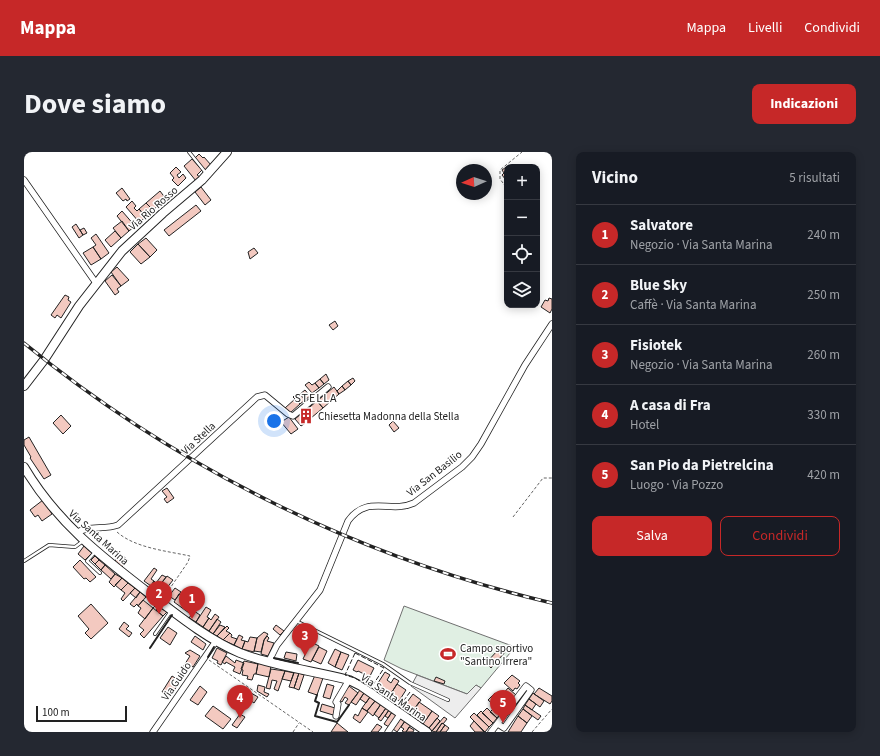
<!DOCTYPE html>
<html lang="it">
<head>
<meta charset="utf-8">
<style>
  :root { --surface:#171b24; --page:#242831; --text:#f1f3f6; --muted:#9ea1a6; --line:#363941; --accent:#c62828 }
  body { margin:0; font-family:"Source Sans 3",sans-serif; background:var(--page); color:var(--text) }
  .controls { position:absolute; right:12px; top:12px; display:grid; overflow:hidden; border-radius:8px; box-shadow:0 2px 10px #0003 }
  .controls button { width:36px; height:36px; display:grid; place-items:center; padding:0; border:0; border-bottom:1px solid var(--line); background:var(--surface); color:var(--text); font:20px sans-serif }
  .compass { position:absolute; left:432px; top:12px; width:36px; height:36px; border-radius:50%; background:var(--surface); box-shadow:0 2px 10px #0003; rotate:267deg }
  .scale { position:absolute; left:12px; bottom:10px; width:91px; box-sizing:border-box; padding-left:4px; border:2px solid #222; border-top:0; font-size:11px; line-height:14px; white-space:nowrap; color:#222; -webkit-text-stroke:3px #fff; paint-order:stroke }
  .you { position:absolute; left:250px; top:269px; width:14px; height:14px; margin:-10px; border:3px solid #fff; border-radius:50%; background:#1a73e8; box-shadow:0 0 0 6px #1a73e833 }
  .badge { display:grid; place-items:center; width:26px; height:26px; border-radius:50%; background:var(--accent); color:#fff; font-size:13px; font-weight:700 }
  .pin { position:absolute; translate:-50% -33px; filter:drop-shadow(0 1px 2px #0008) }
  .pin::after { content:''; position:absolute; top:21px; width:14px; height:12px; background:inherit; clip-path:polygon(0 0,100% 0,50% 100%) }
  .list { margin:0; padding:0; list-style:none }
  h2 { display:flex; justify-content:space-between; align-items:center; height:52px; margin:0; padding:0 16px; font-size:17px }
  h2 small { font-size:13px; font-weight:400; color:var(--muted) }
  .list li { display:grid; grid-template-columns:26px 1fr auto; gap:12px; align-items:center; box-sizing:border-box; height:60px; padding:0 16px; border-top:1px solid var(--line) }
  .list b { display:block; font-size:15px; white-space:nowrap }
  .list p { margin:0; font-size:13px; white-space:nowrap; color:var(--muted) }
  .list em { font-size:13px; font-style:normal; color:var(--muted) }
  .actions { display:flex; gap:8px; padding:12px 16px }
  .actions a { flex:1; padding:9px 0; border:1px solid var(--accent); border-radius:8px; text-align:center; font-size:14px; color:var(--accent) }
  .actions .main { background:var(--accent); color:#fff }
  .icon { flex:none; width:22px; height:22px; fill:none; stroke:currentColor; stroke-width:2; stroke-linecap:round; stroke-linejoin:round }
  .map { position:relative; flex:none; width:528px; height:580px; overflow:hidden; border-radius:8px }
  header { display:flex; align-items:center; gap:24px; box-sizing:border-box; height:56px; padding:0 20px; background:var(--accent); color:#fff }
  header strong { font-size:19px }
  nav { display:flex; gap:22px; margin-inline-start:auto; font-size:14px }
  .intro { display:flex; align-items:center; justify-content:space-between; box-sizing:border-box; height:96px; padding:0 24px }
  h1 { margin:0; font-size:28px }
  .button { padding:10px 18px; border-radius:8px; background:var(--accent); color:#fff; font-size:14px; font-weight:700 }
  main { display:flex; gap:24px; padding:0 24px }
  aside { flex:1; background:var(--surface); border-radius:8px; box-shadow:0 2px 10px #0003 }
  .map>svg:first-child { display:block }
</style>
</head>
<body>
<header>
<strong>Mappa</strong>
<nav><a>Mappa</a><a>Livelli</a><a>Condividi</a></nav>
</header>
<div class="intro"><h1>Dove siamo</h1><a class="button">Indicazioni</a></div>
<main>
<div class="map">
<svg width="528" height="580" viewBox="0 0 528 580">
  <rect width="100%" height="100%" fill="#fff"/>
  <path fill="#e0efe3" stroke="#6f6f6f" d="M380,454l111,41 -34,41 -5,-3 -9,9 -65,-25 -18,-9z"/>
  <path fill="#ededed" stroke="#6f6f6f" d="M393,523l50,19 9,-9 5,3 -26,30 -44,-32z"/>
  <path fill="#f3c9c0" stroke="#222" d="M175,2l4,4 1,-1 7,8 -6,5 -10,-12z
    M168,7l10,11 -5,5 3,2 -4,4 -12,-15z
    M485,13l1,2h-3l-1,13 -4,-5 2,-2 -2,-3z
    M152,15l5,5 -4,3 2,3 4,-4 3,4 -8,8 -6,-6 2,-2 -4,-5z
    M177,35l10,13 -6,5 -10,-13z
    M98,36l8,11 -3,2 -1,-2 -3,2 -7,-8z
    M136,39l6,8 -13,11 -7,-7z
    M108,49l4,5 -2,2 3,3 2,-2 7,8 -7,5 -13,-15z
    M122,51l7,7 -7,7 -7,-8z
    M172,53l5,6 -32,25 -5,-6z
    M98,59l13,15 -6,5 -12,-15z
    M98,69l7,10 -8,7 -8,-10z
    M52,72l7,11 -4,3 -7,-11z
    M60,76l3,5 -4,2 -3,-5z
    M91,79l6,7 -10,9 -6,-7z
    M72,82l13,19 -8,6 -8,-12 3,-2 -5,-7z
    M122,86l11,12 -7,7 -12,-13z
    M114,92l12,13 -9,7 -11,-12z
    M69,95l8,12 -10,6 -8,-12z
    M230,96l4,5 -8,6 -2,-7z
    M93,115l12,13 -8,6 -10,-14z
    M88,123l9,11 -4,3 2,3 -4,3 -10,-14z
    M41,143l4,2 -1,3 3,2 -10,16 -4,-3 -2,3 -4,-3z
    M525,146l3,1v10l-2,4 -9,-6 4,-7 3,1z
    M311,169l3,5 -5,4 -4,-5z
    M302,222l3,6 -5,4 -4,-5z
    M329,226l2,3 -4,4 -3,-4z
    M296,227l4,5 -5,4 -4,-5z
    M324,229l3,4 -6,5 -3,-4z
    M285,230l3,3 3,-2 4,5 -7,5 -7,-8z
    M318,234l3,4 -6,4 -2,-3z
    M310,235l5,7 -16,14 -6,-7z
    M281,238l5,6 -5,4 -5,-6z
    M272,242l2,2 2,-2 5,6 -5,4 -7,-7z
    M271,247l5,5 -10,9 -5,-5z
    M293,249l6,7 -12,10 -6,-7z
    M281,259l6,7 -4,4 -6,-8z
    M277,262l6,8 -6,4 -6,-7z
    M37,263l10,11 -8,8 -10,-11z
    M265,265l9,12 -7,5 -10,-12z
    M369,269l6,7 -5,4 -5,-7z
    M5,285l22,38 -7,4 -14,-21 1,-1 -7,-12v-5z
    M143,336l7,10 -7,5 -3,-4 3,-2 -5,-6z
    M19,348l9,14 -10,7 -4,-6 -3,2 -5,-7z
    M60,394l8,7 -7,7 -7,-6z
    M96,402l8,6 -6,7 -7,-6z
    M71,404l4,4 -4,4 -4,-4z
    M56,408l16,17 -6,5 -4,-4 -2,1 -11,-12z
    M75,408l6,5 -4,5 -6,-6z
    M81,413l10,9 -4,5 -10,-9z
    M130,416l3,2 -6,9 3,2 -3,5 -7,-5z
    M91,422l7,4 -8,9 -5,-5z
    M138,423l4,2 -10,13 -5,-4 3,-5 2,2z
    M143,424l6,4 -10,13 -6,-4z
    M98,426l6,5 -7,7 -6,-5z
    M104,431l7,5 -12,13 -2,-2 4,-6 -4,-3z
    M111,436l5,4 -4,6 -6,-5z
    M151,436l6,4 -6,8 -6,-4z
    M116,440l6,5 -8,9 -1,-2 -3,3 -4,-3z
    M155,442l12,8 -6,8 -11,-8z
    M173,445l5,4 -10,14 -7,-5 6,-8 1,1z
    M119,448l10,8 -8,11 -7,-6 3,-5 -3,-2z
    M67,452l17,19 -17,16 -6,-6 4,-4 -11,-13z
    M135,455l8,5 -4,4 -7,-6z
    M182,455l5,3 -4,7 2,1 -6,9 -7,-5z
    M129,456l10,8 -19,22 -4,-4 4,-4 -5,-4z
    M170,459l6,4 -4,7 -7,-4z
    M191,462l4,3 -10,14 -6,-4 6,-9 2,2z
    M193,467l4,3 -8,12 -4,-3z
    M100,470l5,4 -3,3 6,4 -3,4 -10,-8z
    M196,473l5,2 -8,9 -4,-2z
    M252,473l8,6 -4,4 -7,-6z
    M203,474l2,2 -3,3 4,2 -7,7 -6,-4z
    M144,475l9,6 -7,12 -10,-7z
    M240,480l4,2 -4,6 -3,12 -7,-1 3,-13z
    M206,481l2,2 -1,2 6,2 -3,6 -11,-5z
    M215,483l4,2 -2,3 4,1 -3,8 -8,-4z
    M171,484l11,8 -3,6 -12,-8z
    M243,484l2,2 -2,3 7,2 -6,13 -7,-2 3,-14z
    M226,485l7,1 -3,14 -12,-3 3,-8 3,1z
    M287,490l8,4 -8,16 -8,-3z
    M475,493l7,6 -15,17 -5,-5 12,-13 -2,-1z
    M295,495l8,4 -6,13 -9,-4z
    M193,496l10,5 -6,12 -4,-2 1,-2 -6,-3z
    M311,497l6,3 -6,15 -7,-4z
    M166,498l10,6 -7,11 -3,-2 -3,5 -4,-3 7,-11 -5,-3z
    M262,500l11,2 -1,7 -12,-3z
    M317,500l8,3 -7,15 -7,-3z
    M202,504l9,7 1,-3 8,3 -4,11 -7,-3 2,-4 -9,-5 -1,2 -3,-2z
    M334,508l16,8 -5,10 -4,-2 1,-1 -8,-4 -1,1 -4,-2z
    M220,509l14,3 -2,10h-2l-2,6 -5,-1 1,-3 -6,-1 1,-5 -2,-1z
    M234,511l13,3 -2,11 -13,-3z
    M247,517l14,2 -7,20 -4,-2 3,-8 -5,-1 -2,9 -4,-1z
    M261,519l9,2 -3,8 -9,-2z
    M270,520l5,1 -5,15 -5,-1z
    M361,520l5,3 -3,5 4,3 3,-5 5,3 -9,14 -14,-9z
    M275,521l5,2 -5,15 -5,-2z
    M291,523l8,3 -6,17 -9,-3z
    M488,523l8,6 -2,2 2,2 -3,4 -2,-1 -2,3 -9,-8z
    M148,524l8,5 -10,16 -8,-5z
    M412,525l9,4 -1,3 -10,-3z
    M303,532l7,2 -4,13 -7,-2z
    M373,532l9,6 -7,11 -9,-6z
    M234,533l7,2 -1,5 5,2 -2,3 -10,-6z
    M176,534l7,6 -9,13 -8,-5z
    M325,534l9,7 -9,12 -4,-2 3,-4 -3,-2 -3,5 -3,-2z
    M484,536l8,7 -4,6 -9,-7z
    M515,536l13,8v5l-2,3 -16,-10z
    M336,538l4,3 -8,12 -5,-3z
    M227,541l7,4 -4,6 -7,-5z
    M340,541l6,4 -4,6 -6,-4z
    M471,541l5,4 -3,3 9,7 -4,5 -14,-12z
    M509,541l11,8 -4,6 -11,-8z
    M389,542l8,6 -8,11 -8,-6z
    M479,542l9,7 -6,6 -9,-7z
    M346,545l5,4 -8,10 -5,-3z
    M505,547l7,5 -4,6 -7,-5z
    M351,549l6,3 -8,12 -6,-5z
    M395,550l13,9 -6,9 -13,-9z
    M298,552l13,4 -2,7 -13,-4z
    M357,552l5,4 -7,10 -5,-4z
    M501,553l16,11 -3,4 -15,-11z
    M189,554l18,13 -8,10 -18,-13z
    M471,555l7,5 -5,6 -7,-6z
    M338,556l6,4 -8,11 -7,-5 2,-4 3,2z
    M362,556l3,2 -8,11 -3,-2z
    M463,556l10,10 -4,5 -11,-10z
    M499,557l9,7 -5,7 -9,-7z
    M365,558l3,2 -4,6 -3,-2z
    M408,559l7,5 -10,12 -6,-4z
    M457,559l12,12 -4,4 -12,-12z
    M368,560l6,4 -9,11 -5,-3z
    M450,561l15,14 -4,5 -15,-15z
    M216,562l5,3 -8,11 -5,-3z
    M494,564l9,7 -6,9h-13z
    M420,565l3,2 -4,5 -1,-1 -6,9 -4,-1z
    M377,566l4,3 -8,11 -4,-3z
    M413,566l3,3 -8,10 -3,-3z
    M381,569l6,4 -5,7h-2l-2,-1 2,-2 -3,-2z
    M450,569l10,11h-9l-5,-6z
    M313,571l11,9h-17z
    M418,571l3,2 -5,7h-4z
    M353,572l5,3 -4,5h-7z
    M421,573l4,3 -3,4h-6z
    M385,575l5,3 -1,2h-7z"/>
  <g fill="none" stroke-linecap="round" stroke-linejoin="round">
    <defs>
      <path id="lane" d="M165,0l17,21
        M71,400l-8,9 13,12
        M0,409l25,-16 26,2 8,-6
        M272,469l87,43 27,19 38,17
        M131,482l16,-23"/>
      <path id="street" d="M0,28l72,103
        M52,381c13,-8 28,-3 42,-8l139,-128 8,-2 23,19 5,2 35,-29
        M245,509l8,-16 43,-55 28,-69c19,-27 42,-7 66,-18l48,-36 10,-10 9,-13 44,-79 27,-41
        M312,564l2,-12 -2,-2 13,-22
        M129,580l63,-91
        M364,580l13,-19
        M467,580l35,-46 5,4 -27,38 -6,-4"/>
      <path id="secondary" d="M0,234l20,-26 35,-54 43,-55 41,-38 39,-33 25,-28
        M0,315c33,56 79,91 130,130 26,20 55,43 86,56 33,13 74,18 109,27l12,6 66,46"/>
    </defs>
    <use href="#lane" stroke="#222" stroke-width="4"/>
    <use href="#street" stroke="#222" stroke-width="7"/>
    <use href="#secondary" stroke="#222" stroke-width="10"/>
    <path stroke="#646464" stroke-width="1" stroke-dasharray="3 2" stroke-linecap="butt" d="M482,35l-6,-8v-9l22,-18
      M489,365l30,-39h9
      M93,380c18,16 50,19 73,24l-2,6 -24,35
      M185,508l104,72
      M269,580l6,-9
      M508,580l20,-23"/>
    <use href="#lane" stroke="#fff" stroke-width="2.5"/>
    <use href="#street" stroke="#fff" stroke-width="5.5"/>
    <use href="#secondary" stroke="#fff" stroke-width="8"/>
    <defs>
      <path id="rail" d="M0,191c153,125 336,215 528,260"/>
    </defs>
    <use href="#rail" stroke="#222" stroke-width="3.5"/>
    <use href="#rail" stroke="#fff" stroke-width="2" stroke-dasharray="6" stroke-linecap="butt"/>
    <path stroke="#222" stroke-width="1" stroke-dasharray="5 2" stroke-linecap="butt" d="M129,456l3,-3 5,3
      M331,501l29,15 -13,20 -16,-10 -10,-3z
      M352,534l-2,4 22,15
      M375,555l11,-15
      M379,557l20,15"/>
    <path stroke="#222" stroke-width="2" d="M126,496l22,-33
      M184,505l6,-10
      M250,506l24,5
      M293,543l-2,6 4,2 -4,13 22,6 12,-17"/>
  </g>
  <defs>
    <symbol id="building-bare" viewBox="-9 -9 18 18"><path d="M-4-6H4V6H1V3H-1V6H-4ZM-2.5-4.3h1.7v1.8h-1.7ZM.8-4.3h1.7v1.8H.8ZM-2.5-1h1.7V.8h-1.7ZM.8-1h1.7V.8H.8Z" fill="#c62828" stroke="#fff" stroke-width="2.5" paint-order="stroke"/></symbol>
    <symbol id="stadium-bare" viewBox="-9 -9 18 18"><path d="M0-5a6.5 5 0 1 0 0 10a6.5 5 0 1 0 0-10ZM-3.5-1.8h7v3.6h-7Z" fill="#c62828" stroke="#fff" stroke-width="2.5" paint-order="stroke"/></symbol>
  </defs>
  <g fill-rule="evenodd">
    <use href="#building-bare" x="271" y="253" width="22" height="22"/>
    <use href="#stadium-bare" x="413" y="491" width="22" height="22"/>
  </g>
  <g text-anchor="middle" stroke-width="3" stroke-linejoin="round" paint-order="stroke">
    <g font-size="11" fill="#222" stroke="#fff">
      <text transform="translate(129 56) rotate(-41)" y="4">Via Rio Rosso</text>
      <text transform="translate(174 286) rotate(-43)" y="4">Via Stella</text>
      <text transform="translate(410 321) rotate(-38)" y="4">Via San Basilio</text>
      <text transform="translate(75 385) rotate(42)" y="4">Via Santa Marina</text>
      <text transform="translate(152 529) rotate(-56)" y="4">Via Guido</text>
      <text transform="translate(370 545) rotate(34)" y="4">Via Santa Marina</text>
    </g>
    <g font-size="11" fill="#222" stroke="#fff" text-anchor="start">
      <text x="294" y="268">Chiesetta Madonna della Stella</text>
      <text x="436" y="500">Campo sportivo<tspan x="436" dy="13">"Santino Irrera"</tspan></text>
    </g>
    <g font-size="12" letter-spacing="1" fill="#222" stroke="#fff">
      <text x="292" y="250">STELLA</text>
    </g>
  </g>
</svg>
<div class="controls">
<button>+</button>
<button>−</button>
<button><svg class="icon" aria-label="locate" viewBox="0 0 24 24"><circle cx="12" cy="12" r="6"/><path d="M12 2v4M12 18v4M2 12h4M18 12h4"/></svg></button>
<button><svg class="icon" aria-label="layers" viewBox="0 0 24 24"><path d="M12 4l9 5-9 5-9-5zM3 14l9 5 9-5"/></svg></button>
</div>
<svg class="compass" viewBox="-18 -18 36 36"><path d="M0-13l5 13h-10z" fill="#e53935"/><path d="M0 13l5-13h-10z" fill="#9ea1a6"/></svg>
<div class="scale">100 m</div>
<div class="you"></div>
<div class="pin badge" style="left:168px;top:467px">1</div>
<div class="pin badge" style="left:135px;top:462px">2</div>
<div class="pin badge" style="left:281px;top:504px">3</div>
<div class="pin badge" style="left:216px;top:566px">4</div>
<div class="pin badge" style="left:479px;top:571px">5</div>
</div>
<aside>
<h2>Vicino<small>5 risultati</small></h2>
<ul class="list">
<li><span class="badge">1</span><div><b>Salvatore</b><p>Negozio · Via Santa Marina</p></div><em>240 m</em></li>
<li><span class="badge">2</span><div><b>Blue Sky</b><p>Caffè · Via Santa Marina</p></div><em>250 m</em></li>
<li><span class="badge">3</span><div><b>Fisiotek</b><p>Negozio · Via Santa Marina</p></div><em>260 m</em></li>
<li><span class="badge">4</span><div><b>A casa di Fra</b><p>Hotel</p></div><em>330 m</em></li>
<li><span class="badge">5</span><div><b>San Pio da Pietrelcina</b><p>Luogo · Via Pozzo</p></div><em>420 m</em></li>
</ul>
<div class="actions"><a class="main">Salva</a><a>Condividi</a></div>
</aside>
</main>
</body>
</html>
